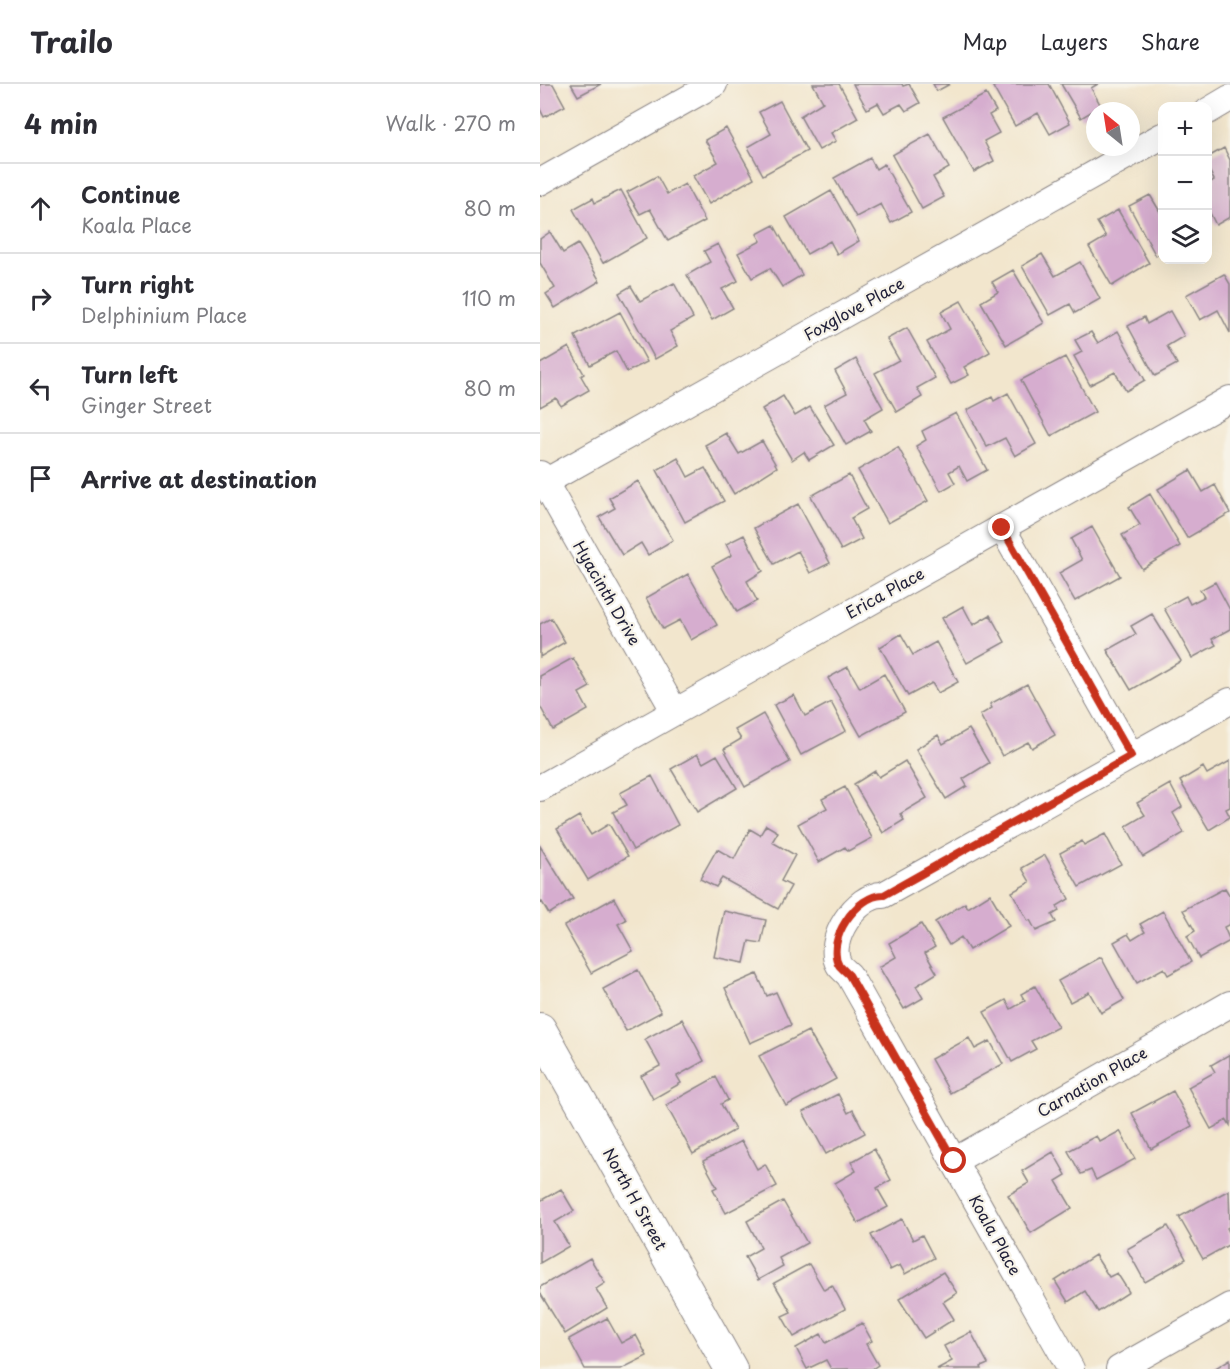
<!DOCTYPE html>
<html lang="en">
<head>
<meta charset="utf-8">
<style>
  :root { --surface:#fff; --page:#f7f7f7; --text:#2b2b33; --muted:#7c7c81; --line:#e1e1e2 }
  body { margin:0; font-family:"Playpen Sans",sans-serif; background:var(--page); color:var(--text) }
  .controls { position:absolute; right:18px; top:18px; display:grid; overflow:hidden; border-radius:12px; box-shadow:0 6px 24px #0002 }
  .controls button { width:54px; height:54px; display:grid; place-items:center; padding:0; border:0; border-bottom:2px solid var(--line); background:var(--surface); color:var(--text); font:30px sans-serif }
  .compass { position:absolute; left:546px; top:18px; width:54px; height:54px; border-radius:50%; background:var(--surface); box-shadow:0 6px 24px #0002; rotate:330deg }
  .stop { position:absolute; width:18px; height:18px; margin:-14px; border:4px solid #c8321e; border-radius:50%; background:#fff }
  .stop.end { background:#c8321e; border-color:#fff; box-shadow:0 2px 6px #0008 }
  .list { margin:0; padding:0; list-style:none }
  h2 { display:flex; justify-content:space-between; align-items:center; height:78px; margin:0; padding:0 24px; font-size:26px }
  h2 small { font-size:20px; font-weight:400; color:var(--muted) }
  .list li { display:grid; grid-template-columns:39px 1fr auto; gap:18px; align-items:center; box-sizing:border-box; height:90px; padding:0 24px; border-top:2px solid var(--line) }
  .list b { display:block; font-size:22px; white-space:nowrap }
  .list p { margin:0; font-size:20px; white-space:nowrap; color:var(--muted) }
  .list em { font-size:20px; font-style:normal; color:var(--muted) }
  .icon { flex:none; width:33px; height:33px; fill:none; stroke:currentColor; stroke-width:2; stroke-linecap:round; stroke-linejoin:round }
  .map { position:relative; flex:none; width:690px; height:1285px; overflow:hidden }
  header { display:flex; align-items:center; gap:36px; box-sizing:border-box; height:84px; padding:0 30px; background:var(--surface); border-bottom:2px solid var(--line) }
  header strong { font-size:28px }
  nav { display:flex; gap:33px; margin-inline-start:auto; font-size:21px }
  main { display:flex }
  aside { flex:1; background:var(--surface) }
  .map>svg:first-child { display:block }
</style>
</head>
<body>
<header>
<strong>Trailo</strong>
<nav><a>Map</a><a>Layers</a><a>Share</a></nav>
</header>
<main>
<aside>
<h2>4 min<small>Walk · 270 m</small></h2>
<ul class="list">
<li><svg class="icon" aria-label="ahead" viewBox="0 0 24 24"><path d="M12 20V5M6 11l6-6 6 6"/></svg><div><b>Continue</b><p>Koala Place</p></div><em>80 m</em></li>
<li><svg class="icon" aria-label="right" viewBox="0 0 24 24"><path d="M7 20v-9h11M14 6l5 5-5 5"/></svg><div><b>Turn right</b><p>Delphinium Place</p></div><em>110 m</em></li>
<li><svg class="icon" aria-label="left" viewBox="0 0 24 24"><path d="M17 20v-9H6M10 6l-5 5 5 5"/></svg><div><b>Turn left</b><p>Ginger Street</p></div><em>80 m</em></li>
<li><svg class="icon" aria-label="arrive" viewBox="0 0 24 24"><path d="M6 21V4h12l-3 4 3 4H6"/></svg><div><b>Arrive at destination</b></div></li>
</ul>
</aside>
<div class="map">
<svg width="690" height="1285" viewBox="0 0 690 1285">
  <rect width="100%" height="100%" fill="#f7f3e8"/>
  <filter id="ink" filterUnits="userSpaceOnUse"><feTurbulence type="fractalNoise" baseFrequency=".0167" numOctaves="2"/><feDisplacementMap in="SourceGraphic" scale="12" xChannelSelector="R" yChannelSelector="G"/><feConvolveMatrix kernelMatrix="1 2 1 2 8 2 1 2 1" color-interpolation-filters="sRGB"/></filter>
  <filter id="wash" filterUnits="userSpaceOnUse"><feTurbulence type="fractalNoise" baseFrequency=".008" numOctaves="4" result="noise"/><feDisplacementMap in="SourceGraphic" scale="24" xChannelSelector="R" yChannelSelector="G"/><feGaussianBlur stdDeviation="1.35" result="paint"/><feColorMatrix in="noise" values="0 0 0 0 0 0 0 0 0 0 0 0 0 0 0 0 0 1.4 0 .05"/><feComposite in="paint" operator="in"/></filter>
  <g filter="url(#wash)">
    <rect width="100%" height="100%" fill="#f2e6cd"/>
    <g id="blocks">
      <path fill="#d6adcf" d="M0,0h13l12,22 -21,11 -4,-8z
        M31,0h30l-23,12z
        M273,0h26l19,34 -27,15 5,8 -17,9 -19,-34 23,-14z
        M313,0h49l1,2 6,-2 11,19 -14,8 -5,-7 -17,9 -6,-10 -11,6z
        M393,0h17l-13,7z
        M459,0h50l21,39 -20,11 -12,-21 -23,13 -22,-39z
        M521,0h37l-7,4 10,18 -20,12z
        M446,10l10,17 -7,4 10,18 -15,8 10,20 -20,11 -31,-55z
        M240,17l27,50 -44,24 -15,-28 23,-13 -12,-22z
        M186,44l28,50 -45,26 -16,-28 25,-14 -13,-22z
        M390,50l19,34 -16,9 11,20 -22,12 -30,-54z
        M684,64l6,12v57l-14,8 -8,-16v-25l6,-4 -6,-12v-11z
        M330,74l6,11 8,-5 27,48 -20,11 -10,-19 -25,13 -22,-39z
        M117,92l10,18 18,-10 20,37 -37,20 -18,-32 -10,5 -13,-22z
        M81,106l26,48 -44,25 -30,-54 20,-11 2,5z
        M291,107l28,50 -22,13 -7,-13 -23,13 -21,-37z
        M610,111l12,20v37l-6,4 -27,-50z
        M578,126l31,53 -37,23 -23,-39 17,-10 -9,-15z
        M234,141l28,50 -20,12 -12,-19 -18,10 -14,-25 23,-12 -4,-7z
        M10,148l13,21 15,-9 22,37 -45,27 -9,-14 9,-6 -15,-25v-24z
        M178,160l20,37 -16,8 11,19 -21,12 -25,-45 23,-13 -6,-11z
        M502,170l13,22 25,-14 20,37 -25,14 -5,-9 -20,11 -28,-49z
        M473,186l31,53 -38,22 -25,-43 17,-10 -6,-10z
        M684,190l6,10v49l-12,-23 -18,10 -14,-25z
        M134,199l19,35 -23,13 8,15 -23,13 -36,-66 12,-7 9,15z
        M421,217l29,51 -26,15 5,8 -18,9 -24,-42 23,-13 -9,-17z
        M630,227l14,25 -17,10 10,18 -22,12 -27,-50 16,-9 3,7z
        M80,228l27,50 -20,10 -11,-21 -26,14 -15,-29z
        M367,244l28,50 -18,10 5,9 -25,15 -22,-39 24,-13 -12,-21z
        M578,247l27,49 -19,11 -11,-19 -25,13 -16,-29 8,-4 -7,-12 16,-8 7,11z
        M29,263l15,27 -3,2 8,14 -28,16 -5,-8 -16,9v-43z
        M525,273l30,55 -44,24 -30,-56z
        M316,275l27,49 -19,11 7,12 -25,14 -22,-40 23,-12 -12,-22z
        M468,309l28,51 -21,12 -10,-18 -18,9 -20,-37 25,-13 2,4z
        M243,312l12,20 15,-9 24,38 -25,15 -5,-8 -12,8 -30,-51z
        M416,329l31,57 -20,11 -8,-15 -10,6 6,11 -14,8 -25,-45 10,-6 -4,-9z
        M186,349l13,21 23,-13 15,26 -43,27 -29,-49z
        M358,363l30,54 -40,22 -30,-53z
        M138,374l10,19 17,-9 19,33 -39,21 -28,-52z
        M650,386l13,22 12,-7 15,28 -43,25 -29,-49z
        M309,391l18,34 -16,9 11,21 -21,11 -30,-54z
        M98,397l35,59 -25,15 -7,-12 -19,12 -23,-38 16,-9 -6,-10z
        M610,410l30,52 -38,23 -20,-34 18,-10 -11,-18z
        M258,420l32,59 -20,10 -12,-22 -24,13 -20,-36z
        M552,443l28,49 -45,25 -16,-28 23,-13 -11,-21z
        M204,451l19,36 -16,10 10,20 -20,11 -25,-46 20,-11 -6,-11z
        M148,490l29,51 -26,15 -11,-20 -17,9 -17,-31z
        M675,498l15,28v19l-18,10 4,6 -24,13 -28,-50 22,-12 4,8 14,-7 -4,-7z
        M423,522l10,19 17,-10 15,27 -38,21 -25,-45z
        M612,530l29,47 -50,29 -24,-40 29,-16 -5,-8z
        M11,534l14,24 -25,15v-33z
        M361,550l12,21 23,-13 22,40 -20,11 -6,-10 -24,13 -28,-49z
        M33,574l17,29 -11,6 9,17 -35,20 -13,-24v-30z
        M308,583l12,21 24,-14 21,38 -44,24 -33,-58z
        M487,600l28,51 -23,13 -4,-6 -26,14 -22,-41 12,-7 -2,-4z
        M254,611l11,21 26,-14 15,29 -45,24 -27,-50z
        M223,630l27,48 -45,25 -21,-38 17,-10 -6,-9z
        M429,645l20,34 -26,16 4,7 -21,13 -30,-50 22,-14 5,9z
        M157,670l6,9 14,-8 20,33 -40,24 -26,-43z
        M365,677l22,37 -27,16 4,6 -21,13 -29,-49 21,-13 4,6z
        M690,677v46l-4,2 4,8 -21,13 -29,-49 23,-14 4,7z
        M112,692l26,49 -45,25 -20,-38 14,-7 -7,-12z
        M630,700l12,23 -9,6 11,20 -41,24 -17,-31 19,-11 -8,-12z
        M305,703l27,51 -24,13 -3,-4 -26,15 -21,-38 29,-16 -5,-9z
        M39,732l12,19 18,-11 19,32 -40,24 -31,-51z
        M226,741l12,7 -6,10 23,13 -14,26 10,5 -13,23 -56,-31 -6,9 -16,-8 17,-30 17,10 16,-30 10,6z
        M565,750l16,30 -42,23 -19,-34 22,-12 2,4z
        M0,762l33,53 -24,15 -7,-12 -2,1z
        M505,771l24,44 -12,7 2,5 -7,4 4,7 -20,9 -6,-11 -2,1 -16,-29 18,-10 -8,-14z
        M685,804l5,8v28l-6,3 6,14 -31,17 -12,-22 8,-5 -12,-21z
        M450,810l19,32 -40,24 -8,-13 -12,8 -14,-23 30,-19 3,5z
        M74,814l12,22 -8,4 15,27 -42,22 -27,-47z
        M184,827l42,9 -5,23 -12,-2 -5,22 -30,-6z
        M623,827l28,51 -23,13 -4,-7 -27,15 -23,-41 14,-8 4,6 13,-8 -5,-8z
        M381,840l14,23 -10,6 12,20 -21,13 7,12 -19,11 -25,-42 17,-10 -7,-14z
        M561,873l23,43 -23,13 -12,-21 -19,10 -12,-21z
        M98,886l23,42 -35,19 -23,-42z
        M217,890l10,22 9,-4 15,33 -41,18 -25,-55z
        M495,902l23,41 -27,14 5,8 -24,13 -28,-50 22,-12 5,9 14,-8 -4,-7z
        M142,935l22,42 -27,15 4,7 -28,16 -12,-23 19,-10 -15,-27z
        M268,947l28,48 -50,27 -27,-50z
        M429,954l6,11 15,-8 13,23 -53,29 -19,-34z
        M690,970v71l-3,-5 -16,9 -23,-42 27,-15 -4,-7z
        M176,993l12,23 -7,4 14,26 -42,24 -27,-49z
        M633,1007l19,35 -41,23 -19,-36z
        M298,1010l10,19 5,-3 12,23 -39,21 -23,-42z
        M580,1047l15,28 -39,21 -5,-10 -10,4 -13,-23 28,-15 4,6z
        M202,1057l15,28 8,-5 12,22 -51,27 -13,-24 4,-2 -14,-26z
        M334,1065l17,31 -14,8 11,19 -30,16 -23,-40 21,-12 -5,-9z
        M513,1068l13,23 -10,6 16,27 -41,25 -23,-38 21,-12 -7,-12z
        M21,1105l13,22 -19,11 14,24 -29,17v-62z
        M689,1106l1,36 -3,2 3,6v10l-27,15 -24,-42z
        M243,1117l24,42 -28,15 4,8 -25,14 -13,-23 16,-9 -14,-27z
        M362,1135l11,21 9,-5 12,23 -29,16 -5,-9 -10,5 -19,-35z
        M628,1142l18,33 -41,23 -18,-33z
        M555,1171l14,22 8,-4 12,19 -31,20 -13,-21 -17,11 -13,-21z
        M50,1174l15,25 -9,6 11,19 -42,26 -25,-41v-6z
        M269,1180l15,26 8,-5 13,24 -51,28 -12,-21 9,-4 -17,-29z
        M403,1188l14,21 -14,9 11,17 -30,19 -25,-39z
        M67,1234l14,25 15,-8 11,21 -26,13h-36l-16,-30z
        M322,1239l10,18 -6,3 12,21 -6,4h-41l-5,-9 -19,9 -11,-21 25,-14 5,9z
        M431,1248l17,32 -7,3 1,2h-45l15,-8 -8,-15z
        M690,1275v10h-16z"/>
    </g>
  </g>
  <g filter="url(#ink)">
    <use href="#blocks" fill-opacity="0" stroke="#8a8484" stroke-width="1.5"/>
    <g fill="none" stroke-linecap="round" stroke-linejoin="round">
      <defs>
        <path id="minor" d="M668,27l22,-13
          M0,98l174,-98
          M0,390l135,238
          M5,398l617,-346
          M462,444l129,228
          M0,704l690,-389
          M414,1077l276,-157
          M531,1285l-222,-394c-3,-3 -8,-7 -10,-10 -14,-24 18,-71 44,-70l347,-194
          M579,1285l111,-63"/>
        <path id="tertiary" d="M0,945l191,340"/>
      </defs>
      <use href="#minor" stroke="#8a8484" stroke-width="28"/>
      <use href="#tertiary" stroke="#8a8484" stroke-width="34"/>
      <use href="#minor" stroke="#fff" stroke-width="26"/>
      <use href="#tertiary" stroke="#fff" stroke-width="32"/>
    </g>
  </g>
  <g fill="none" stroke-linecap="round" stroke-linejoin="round" filter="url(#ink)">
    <path stroke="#c8321e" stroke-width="8" d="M414,1077l-105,-186c-3,-3 -8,-7 -10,-10 -14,-24 18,-71 45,-70l247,-139 -129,-228"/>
  </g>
  <g text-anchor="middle" stroke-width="4.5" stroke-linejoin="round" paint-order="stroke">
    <g font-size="16" fill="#22223b" stroke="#f7f3e8">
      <text transform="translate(314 225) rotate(-29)" y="6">Foxglove Place</text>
      <text transform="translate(67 509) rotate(60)" y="6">Hyacinth Drive</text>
      <text transform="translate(345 509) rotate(-29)" y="6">Erica Place</text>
      <text transform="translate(552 998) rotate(-30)" y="6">Carnation Place</text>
      <text transform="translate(95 1115) rotate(61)" y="6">North H Street</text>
      <text transform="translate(455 1151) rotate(61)" y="6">Koala Place</text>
    </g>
  </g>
</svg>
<div class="controls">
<button>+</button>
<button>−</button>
<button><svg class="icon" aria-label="layers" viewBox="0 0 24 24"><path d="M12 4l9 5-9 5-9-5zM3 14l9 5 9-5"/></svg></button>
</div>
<svg class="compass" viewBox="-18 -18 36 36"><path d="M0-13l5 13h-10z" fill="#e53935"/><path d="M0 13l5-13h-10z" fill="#7c7c81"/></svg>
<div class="stop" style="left:414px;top:1077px"></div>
<div class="stop end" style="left:462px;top:444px"></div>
</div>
</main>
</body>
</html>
